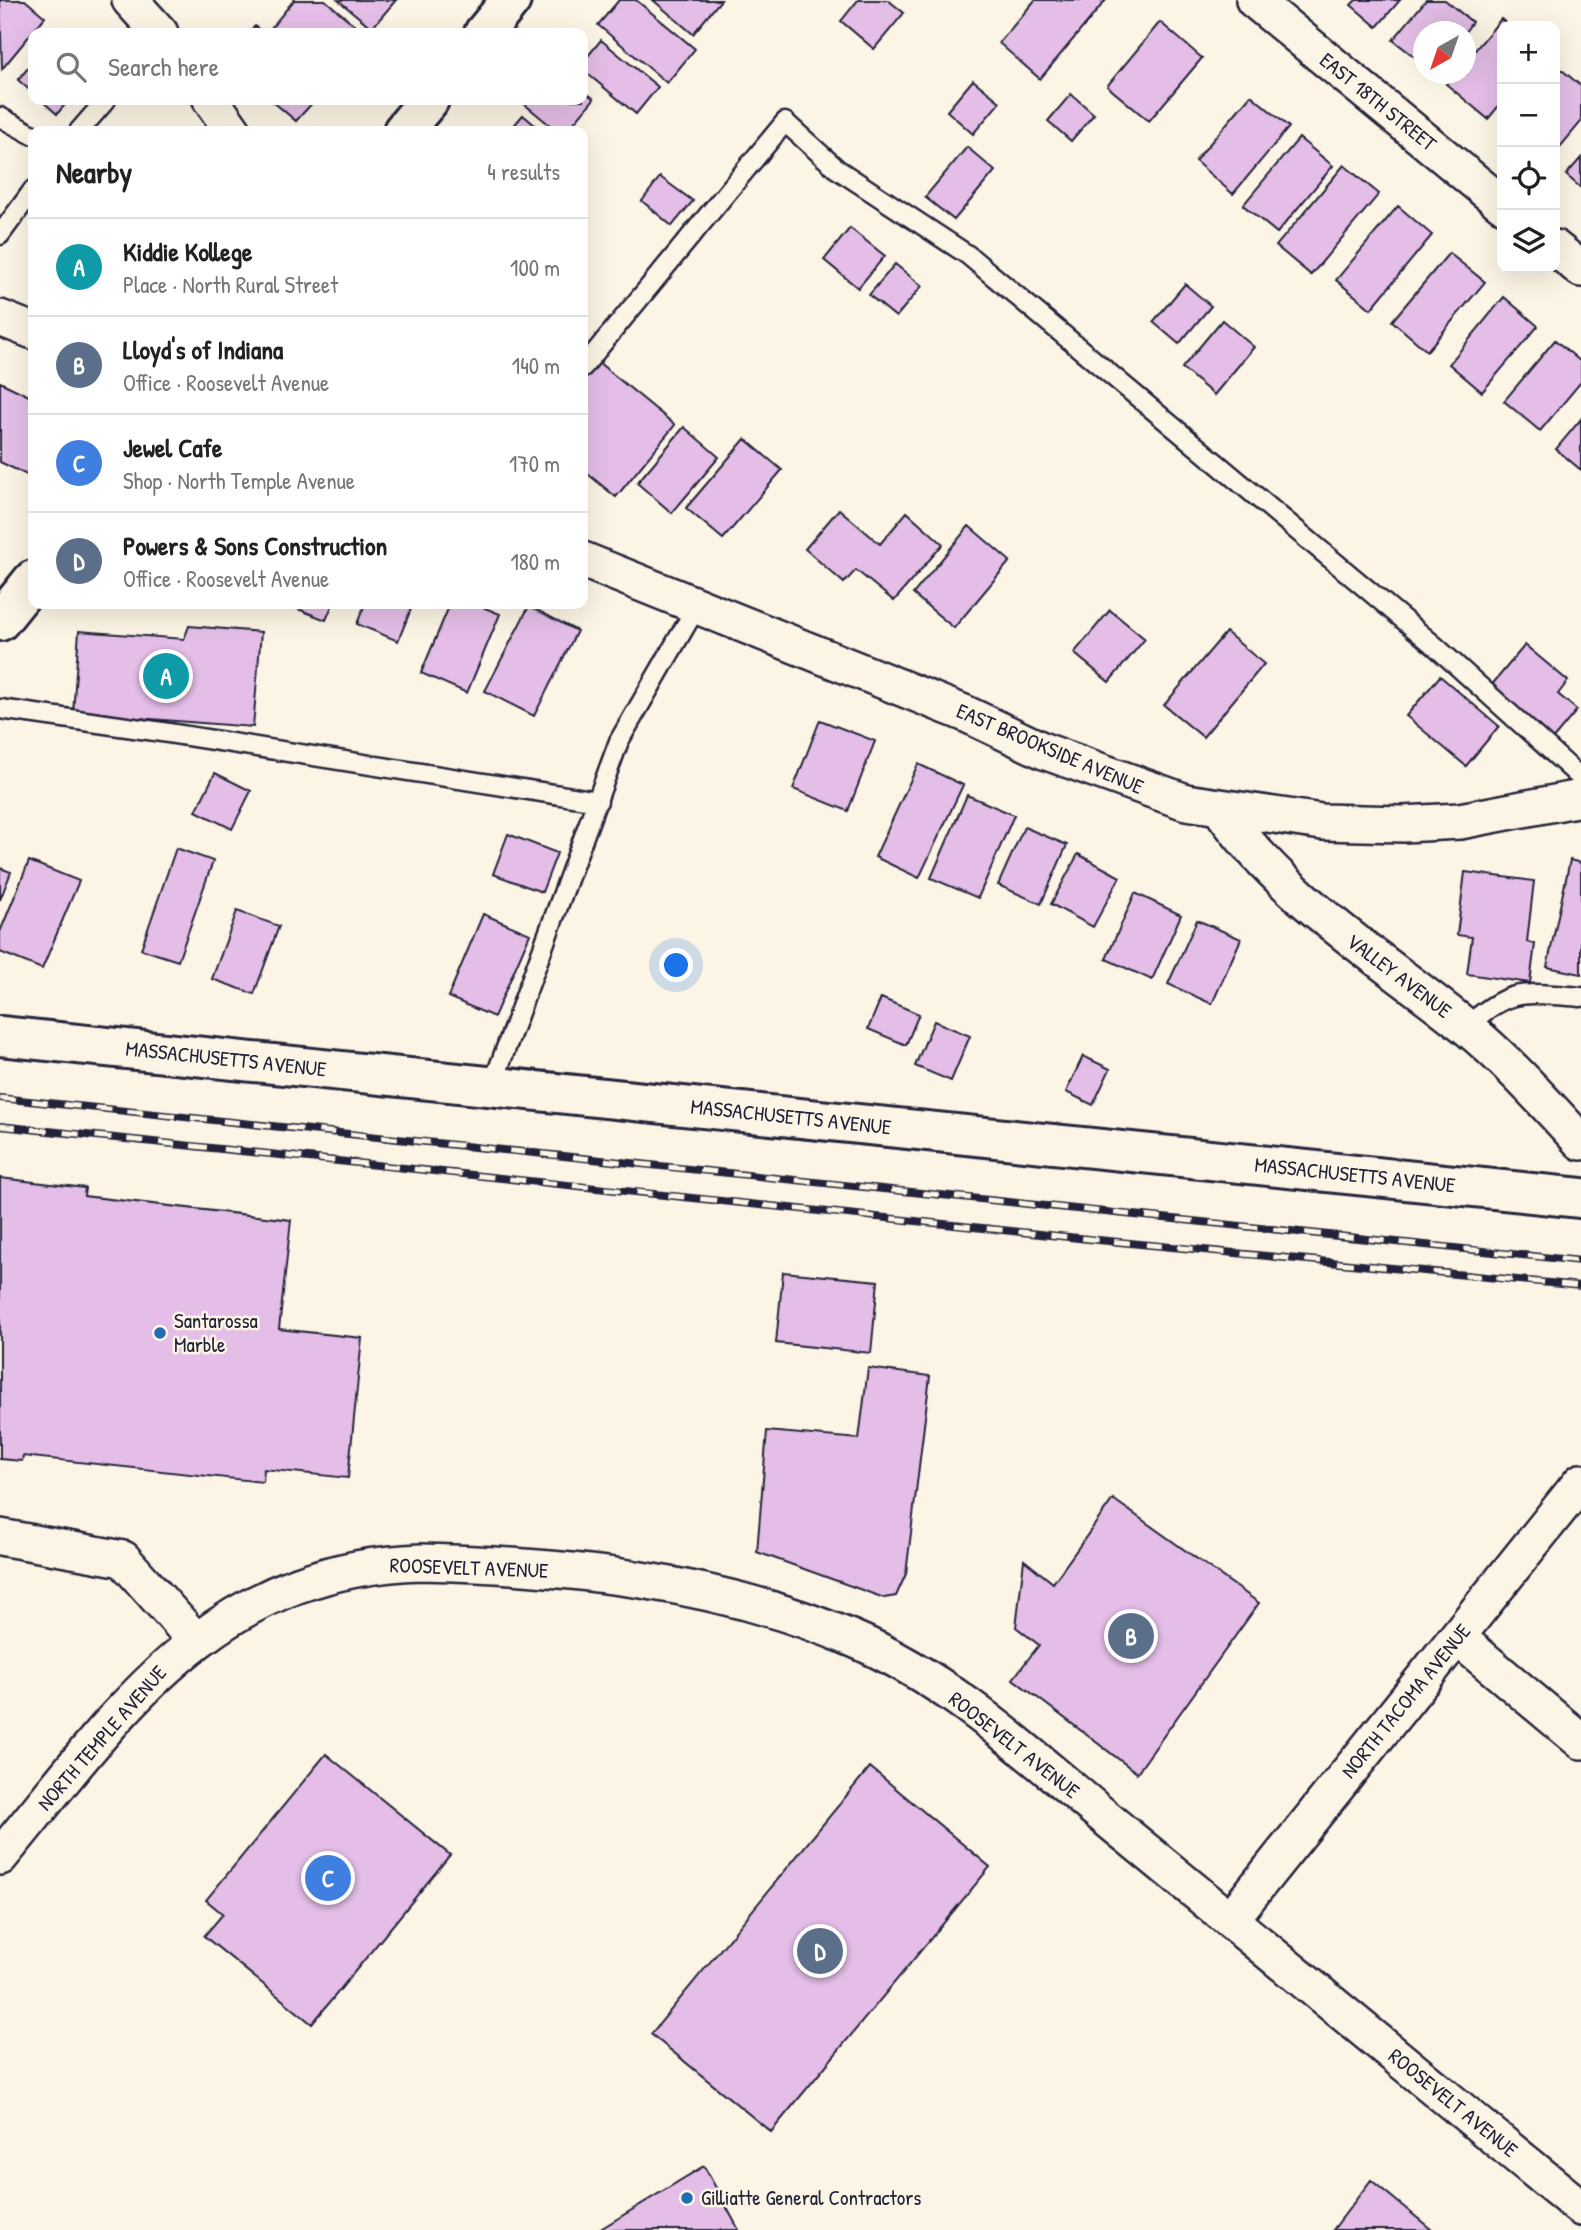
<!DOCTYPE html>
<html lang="en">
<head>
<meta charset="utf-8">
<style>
  :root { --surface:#fff; --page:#f2f2f2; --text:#222; --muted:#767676; --line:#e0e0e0; --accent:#0b8043 }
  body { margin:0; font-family:"Patrick Hand",sans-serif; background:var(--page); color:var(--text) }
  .controls { position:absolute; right:21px; top:21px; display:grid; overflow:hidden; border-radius:14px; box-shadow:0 7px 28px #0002 }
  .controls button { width:63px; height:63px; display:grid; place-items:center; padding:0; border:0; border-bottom:2px solid var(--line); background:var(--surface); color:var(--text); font:35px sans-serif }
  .compass { position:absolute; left:1413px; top:21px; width:63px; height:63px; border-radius:50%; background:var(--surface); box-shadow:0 7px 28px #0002; rotate:220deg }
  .you { position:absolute; left:677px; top:966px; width:24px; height:24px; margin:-18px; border:5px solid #fff; border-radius:50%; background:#1a73e8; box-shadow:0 0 0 10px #1a73e833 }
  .badge { display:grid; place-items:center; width:46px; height:46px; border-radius:50%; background:var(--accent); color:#fff; font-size:23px; font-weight:700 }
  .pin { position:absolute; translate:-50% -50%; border:4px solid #fff; box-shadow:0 2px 7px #0006 }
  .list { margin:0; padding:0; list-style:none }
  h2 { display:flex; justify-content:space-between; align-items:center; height:91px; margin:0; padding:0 28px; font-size:30px }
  h2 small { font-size:23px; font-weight:400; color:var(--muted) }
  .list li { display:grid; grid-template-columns:46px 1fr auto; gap:21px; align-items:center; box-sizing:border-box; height:98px; padding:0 28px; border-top:2px solid var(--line) }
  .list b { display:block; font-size:26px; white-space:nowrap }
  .list p { margin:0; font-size:23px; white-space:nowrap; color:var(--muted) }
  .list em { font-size:23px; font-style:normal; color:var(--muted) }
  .icon { flex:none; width:38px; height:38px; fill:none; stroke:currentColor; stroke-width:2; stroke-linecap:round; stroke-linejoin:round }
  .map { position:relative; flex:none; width:1581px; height:2230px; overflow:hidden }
  .search { position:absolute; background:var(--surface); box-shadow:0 7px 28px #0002; left:28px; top:28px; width:560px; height:77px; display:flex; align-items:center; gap:18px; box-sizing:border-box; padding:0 24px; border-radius:14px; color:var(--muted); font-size:26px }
  .panel { position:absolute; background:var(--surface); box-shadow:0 7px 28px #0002; left:28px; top:126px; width:560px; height:483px; border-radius:14px }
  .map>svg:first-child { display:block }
</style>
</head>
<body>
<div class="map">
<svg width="1581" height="2230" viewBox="0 0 1581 2230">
  <rect width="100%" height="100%" fill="#fcf5e5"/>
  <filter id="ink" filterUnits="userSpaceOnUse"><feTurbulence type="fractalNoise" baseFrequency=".0143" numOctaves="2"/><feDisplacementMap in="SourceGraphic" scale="14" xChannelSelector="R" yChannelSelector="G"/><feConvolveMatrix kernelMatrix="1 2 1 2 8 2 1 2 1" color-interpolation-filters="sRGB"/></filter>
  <g filter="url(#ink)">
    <path fill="#e4bee7" stroke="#22223b" stroke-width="2" d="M0,0h25l20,17 -43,52z
      M294,0h31l39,33h-87l-6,-5z
      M338,0h58l-24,28z
      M619,0h17l59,49 -28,34 -69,-58z
      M653,0h68l-28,34z
      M858,0h30l16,13 -30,36 -33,-28z
      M1035,0h71l-66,79 -41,-36z
      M1356,0h44l-23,27 -26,-22z
      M1426,0h19l27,22 -7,10h-41v32l-31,-24z
      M1501,19l9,7h-8v76l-14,17 -42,-35 9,-10h11v-13z
      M1160,22l42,36 -53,63 -42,-35z
      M255,26l8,7h-15z
      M601,40l57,47 -22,27 -53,-44v-8z
      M33,62v31l-15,-13z
      M1557,66l24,20v36l-26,31z
      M973,80l27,22 -27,32 -26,-23z
      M583,90l11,9 -27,32h-10l-34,-28 3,-3h57z
      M1071,94l23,20 -23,27 -23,-20z
      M1251,95l38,32 -56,67 -38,-33z
      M41,100h28l-12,14z
      M271,100h44l-19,21z
      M523,115l19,16h-33z
      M1299,138l34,28 -56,67 -34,-28z
      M967,147l28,24 -41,49 -29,-23z
      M1581,158v30l-15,-13z
      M1344,165l35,29 -68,81 -35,-29z
      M660,177l33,24 -21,25 -30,-25z
      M1398,206l34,29 -61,74 -35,-29z
      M850,228l35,28 -27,32 -34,-28z
      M1449,253l36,29 -58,69 -35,-30z
      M895,264l27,22 -26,31 -27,-22z
      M1185,284l26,22 -32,38 -26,-22z
      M1504,297l34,29 -56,66 -33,-28z
      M1222,320l32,27 -40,48 -32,-27z
      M1555,340l26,22v20l-41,49 -36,-30z
      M598,362l77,63 -59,72 -33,-27v-89z
      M0,382l33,16v80l-33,-16z
      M1581,419v51l-25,-21z
      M684,427l35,30 -47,56 -35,-30z
      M745,439l37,31 -59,69 -37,-31z
      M839,509l41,35 27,-32 36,32 -49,57 -38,-31 -12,13 -39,-34z
      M969,526l41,35 -56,67 -41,-34z
      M285,604h48l-7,16z
      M365,604h48l-15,37 -41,-17z
      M450,604h25l25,10 -33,79 -46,-20z
      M529,606l48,25 -43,85 -49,-25z
      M1110,610l35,29 -36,43 -35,-29z
      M189,626l72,6 -8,95 -180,-14 6,-82 105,8z
      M1226,632l38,32 -61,73 -39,-32z
      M1525,645l43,36 -10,13 19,16 -25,30 -62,-53z
      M1440,676l59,50 -33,40 -60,-50z
      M820,720l55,21 -27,70 -55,-22z
      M918,764l45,21 -44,93 -44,-21z
      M215,773l36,18 -19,38 -36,-18z
      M967,795l47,20 -36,83 -47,-20z
      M1024,827l43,18 -26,59 -43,-19z
      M508,834l49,19 -15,39 -49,-18z
      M176,848l37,13 -35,100 -37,-12z
      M1078,854l42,23 -27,50 -42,-23z
      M1570,860l11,3v111l-34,-7z
      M29,861l50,20 -37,88 -42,-17v-20z
      M0,868l11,4 -11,28z
      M1465,872l69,9 -7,61 8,2 -5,39 -63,-9 5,-37 -15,-2z
      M1135,893l46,22 -29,65 -46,-21z
      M237,911l42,15 -25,68 -42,-15z
      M483,914l47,20 -36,83 -46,-20z
      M1197,920l44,19 -29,65 -44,-20z
      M881,998l38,16 -13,31 -38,-16z
      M934,1021l36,15 -19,45 -36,-15z
      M1083,1056l27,13 -17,36 -27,-13z
      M0,1178l85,10 -1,8 207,24 -12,109 83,9 -14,140 -84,-9 -1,13 -240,-26 -1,5 -22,-2z
      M783,1272l95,9 -7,72 -95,-10z
      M868,1368l62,8 -24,198 -10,22 -12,2 -127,-46 10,-121 92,8z
      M1113,1499l146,104 -122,170 -124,-94 26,-34 -23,-18 8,-67 29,23z
      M326,1754l124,101 -138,169 -108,-88 19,-22 -17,-14z
      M870,1767l120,100 -219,265 -120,-98z
      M704,2166l35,64h-140z
      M1371,2180l61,50h-99z"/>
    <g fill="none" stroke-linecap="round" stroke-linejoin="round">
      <defs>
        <path id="lane" d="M0,117l33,18
          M79,131l27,-31
          M0,235l33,-45
          M583,367l202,-245 52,47 131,86 467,391 146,132
          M0,709l162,23 436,69
          M1466,1027c45,-41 58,-34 115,-30
          M492,1086l127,-345 78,-135"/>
        <path id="street" d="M130,0l30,33
          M1254,0l248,204
          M211,100l22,31
          M1555,248l26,21
          M0,318l33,13
          M583,560l381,153 80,38 142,51 136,20 81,2 57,-3 121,-23
          M1220,808c63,91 160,149 245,218 42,34 79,76 116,116
          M0,1537l123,22 72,81
          M1457,1637l124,104
          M0,1857c121,-146 211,-288 421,-295 147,4 293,18 430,76 106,44 190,128 278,199 152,123 301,248 452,371
          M1230,1920l351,-438"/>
        <path id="secondary" d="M484,33l27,-33
          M403,131l26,-31
          M0,621l33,-41
          M0,1036l1581,162"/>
      </defs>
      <use href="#lane" stroke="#22223b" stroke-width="23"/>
      <use href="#street" stroke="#22223b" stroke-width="40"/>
      <use href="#secondary" stroke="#22223b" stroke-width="44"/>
      <use href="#lane" stroke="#fcf5e5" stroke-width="18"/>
      <use href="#street" stroke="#fcf5e5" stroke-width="35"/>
      <use href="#secondary" stroke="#fcf5e5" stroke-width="38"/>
      <defs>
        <path id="rail" d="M0,1098l1581,163
          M0,1126l1098,114 483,46"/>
      </defs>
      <use href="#rail" stroke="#22223b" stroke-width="8"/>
      <use href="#rail" stroke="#fcf5e5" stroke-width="5" stroke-dasharray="16" stroke-linecap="butt"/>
    </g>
  </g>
  <g fill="#1f6fb2" stroke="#fcf5e5" stroke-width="2.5">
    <circle cx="160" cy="1333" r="7"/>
    <circle cx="687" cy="2198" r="7"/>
  </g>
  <g text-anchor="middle" stroke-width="5" stroke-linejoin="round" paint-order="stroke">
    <g font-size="21" fill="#22223b" stroke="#fcf5e5">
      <text transform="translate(1378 102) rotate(39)" y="7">EAST 18TH STREET</text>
      <text transform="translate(1050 749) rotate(23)" y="7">EAST BROOKSIDE AVENUE</text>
      <text transform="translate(1399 976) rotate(37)" y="7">VALLEY AVENUE</text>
      <text transform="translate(226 1059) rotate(6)" y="7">MASSACHUSETTS AVENUE</text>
      <text transform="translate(791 1117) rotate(6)" y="7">MASSACHUSETTS AVENUE</text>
      <text transform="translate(1355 1175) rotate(6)" y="7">MASSACHUSETTS AVENUE</text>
      <text transform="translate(469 1568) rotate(2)" y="7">ROOSEVELT AVENUE</text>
      <text transform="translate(1406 1701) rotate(-51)" y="7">NORTH TACOMA AVENUE</text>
      <text transform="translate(102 1738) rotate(-49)" y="7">NORTH TEMPLE AVENUE</text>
      <text transform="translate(1014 1745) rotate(38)" y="7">ROOSEVELT AVENUE</text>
      <text transform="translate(1453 2103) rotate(39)" y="7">ROOSEVELT AVENUE</text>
    </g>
    <g font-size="21" fill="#22223b" stroke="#fcf5e5" text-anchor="start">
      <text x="174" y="1328">Santarossa<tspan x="174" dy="24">Marble</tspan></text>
      <text x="701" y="2205">Gilliatte General Contractors</text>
    </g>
  </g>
</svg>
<div class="controls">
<button>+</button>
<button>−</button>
<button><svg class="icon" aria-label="locate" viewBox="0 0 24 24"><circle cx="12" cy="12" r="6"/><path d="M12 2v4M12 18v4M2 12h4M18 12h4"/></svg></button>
<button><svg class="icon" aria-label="layers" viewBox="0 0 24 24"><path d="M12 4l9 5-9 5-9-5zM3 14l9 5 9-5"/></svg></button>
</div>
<svg class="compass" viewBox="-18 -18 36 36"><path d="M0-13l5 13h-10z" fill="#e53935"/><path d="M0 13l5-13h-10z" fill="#767676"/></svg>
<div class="you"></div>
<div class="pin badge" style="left:166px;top:676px;background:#0f9aa8">A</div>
<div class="pin badge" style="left:1131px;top:1636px;background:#5c6f8a">B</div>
<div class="pin badge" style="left:328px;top:1878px;background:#3f7fe0">C</div>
<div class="pin badge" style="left:820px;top:1951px;background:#5c6f8a">D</div>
<div class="search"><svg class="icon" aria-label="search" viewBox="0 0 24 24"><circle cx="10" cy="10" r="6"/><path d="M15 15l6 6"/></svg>Search here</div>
<section class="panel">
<h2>Nearby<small>4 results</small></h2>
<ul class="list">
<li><span class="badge" style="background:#0f9aa8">A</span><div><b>Kiddie Kollege</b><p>Place · North Rural Street</p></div><em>100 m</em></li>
<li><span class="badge" style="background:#5c6f8a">B</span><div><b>Lloyd's of Indiana</b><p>Office · Roosevelt Avenue</p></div><em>140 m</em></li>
<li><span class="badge" style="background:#3f7fe0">C</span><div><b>Jewel Cafe</b><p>Shop · North Temple Avenue</p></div><em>170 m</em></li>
<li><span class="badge" style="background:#5c6f8a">D</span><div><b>Powers &amp; Sons Construction</b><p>Office · Roosevelt Avenue</p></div><em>180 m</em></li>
</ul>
</section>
</div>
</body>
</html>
